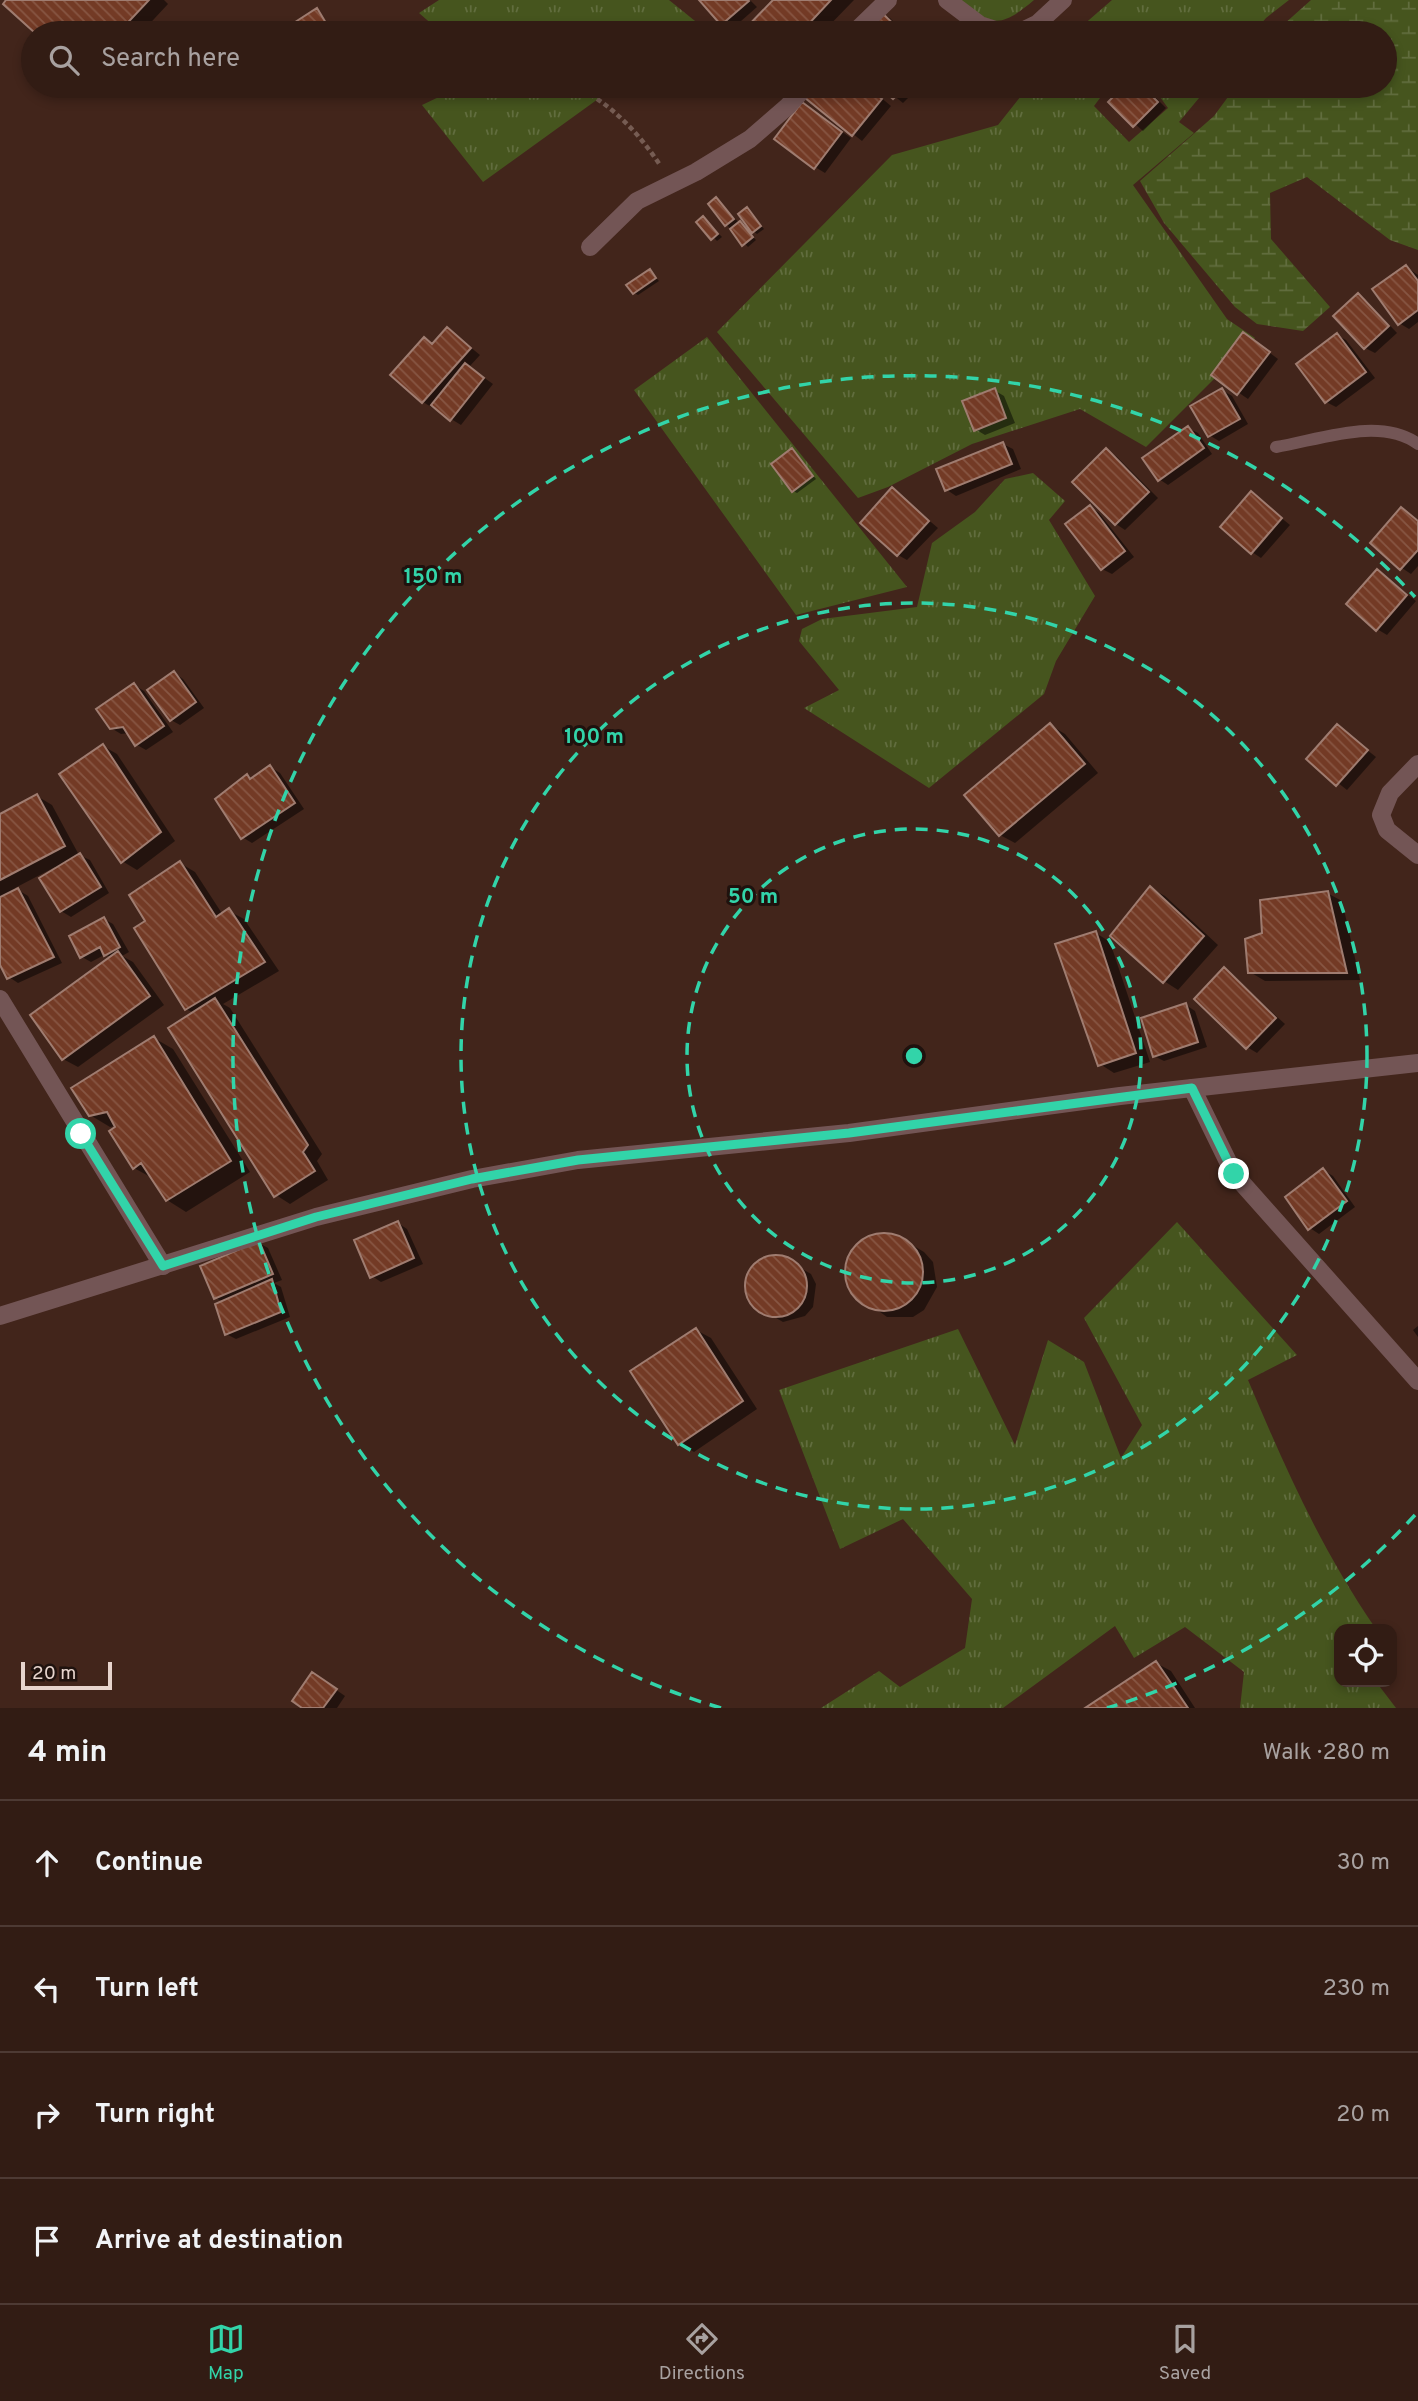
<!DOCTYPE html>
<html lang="en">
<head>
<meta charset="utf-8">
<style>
  :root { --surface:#321c14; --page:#3a251d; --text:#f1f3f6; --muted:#a8a1a0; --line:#4d3a34; --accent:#32d4a9 }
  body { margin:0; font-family:Overpass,sans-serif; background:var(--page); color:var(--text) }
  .controls { position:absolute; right:21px; bottom:21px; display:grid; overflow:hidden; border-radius:14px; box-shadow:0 4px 10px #0003 }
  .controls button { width:63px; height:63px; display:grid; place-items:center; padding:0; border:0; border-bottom:2px solid var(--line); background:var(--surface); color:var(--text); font:35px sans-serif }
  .scale { position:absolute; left:21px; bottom:18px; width:91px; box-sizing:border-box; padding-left:7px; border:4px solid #e7d4cd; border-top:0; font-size:19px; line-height:24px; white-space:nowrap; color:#e7d4cd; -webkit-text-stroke:5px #1f120e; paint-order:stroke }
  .stop { position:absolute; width:21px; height:21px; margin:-16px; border:5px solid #32d4a9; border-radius:50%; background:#fff }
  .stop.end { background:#32d4a9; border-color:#fff; box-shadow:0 2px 7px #0008 }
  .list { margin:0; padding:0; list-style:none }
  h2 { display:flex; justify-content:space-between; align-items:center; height:91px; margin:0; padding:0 28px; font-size:30px }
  h2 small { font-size:23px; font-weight:400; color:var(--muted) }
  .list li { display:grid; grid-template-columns:46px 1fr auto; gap:21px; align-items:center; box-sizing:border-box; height:126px; padding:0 28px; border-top:2px solid var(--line) }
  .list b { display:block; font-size:26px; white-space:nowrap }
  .list em { font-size:23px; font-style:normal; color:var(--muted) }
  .icon { flex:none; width:38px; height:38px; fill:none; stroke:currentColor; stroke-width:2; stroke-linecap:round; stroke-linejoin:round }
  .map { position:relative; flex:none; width:1418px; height:1708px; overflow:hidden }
  .search { position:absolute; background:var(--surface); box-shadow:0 4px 10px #0003; left:21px; right:21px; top:21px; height:77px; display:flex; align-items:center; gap:18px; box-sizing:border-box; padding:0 24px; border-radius:38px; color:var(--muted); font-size:26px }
  .sheet { height:595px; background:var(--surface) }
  nav { display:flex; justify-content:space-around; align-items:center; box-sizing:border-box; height:98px; border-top:2px solid var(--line); background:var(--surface); font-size:19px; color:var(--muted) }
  nav a { display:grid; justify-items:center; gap:4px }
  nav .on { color:var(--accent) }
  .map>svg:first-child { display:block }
</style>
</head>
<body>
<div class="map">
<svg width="1418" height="1708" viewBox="0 0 1418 1708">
  <defs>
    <pattern id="grass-tufts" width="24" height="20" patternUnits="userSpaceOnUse" patternTransform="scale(1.75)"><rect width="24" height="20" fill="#46551e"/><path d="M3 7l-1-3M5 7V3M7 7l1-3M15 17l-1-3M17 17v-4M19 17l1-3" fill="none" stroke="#616d3e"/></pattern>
    <pattern id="wetland-marsh" width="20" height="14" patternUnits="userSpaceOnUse" patternTransform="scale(1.75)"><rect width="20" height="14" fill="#46551e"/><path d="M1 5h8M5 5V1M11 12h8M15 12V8" fill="none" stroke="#616d3e"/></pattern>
    <pattern id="building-back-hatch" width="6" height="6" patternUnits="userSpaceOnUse" patternTransform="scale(1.75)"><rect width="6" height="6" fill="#733a25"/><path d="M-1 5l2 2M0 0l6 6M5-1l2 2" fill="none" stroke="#875643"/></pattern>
  </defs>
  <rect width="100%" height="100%" fill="#42251b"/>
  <path fill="url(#grass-tufts)" d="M439,0h230l31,25 -12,8h-246l-23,-20z
    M960,0h74c-33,28 -42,27 -74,0z
    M1112,0h177l-23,18 -13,15h-179z
    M462,86h154l-133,96 -61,-77z
    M1029,86h80l-15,20 35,36 39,-34 -16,-22h57l-30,36 15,11 -61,52 94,134 28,19 -109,109 -66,-38 -108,35 -84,43 -30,11 -141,-166 175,-177 106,-30z
    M707,337l200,250 -111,28 -162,-225z
    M1033,473l32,28 -16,19 46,76 -39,65 -12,33 -115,94 -125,-80 35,-18 -40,-49 3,-12 20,-10 95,-12 15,-64 43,-31 30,-33z
    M1177,1222l120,133 -49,25c38,90 73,169 128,249h-37v53h49l-8,5 16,21h-156l4,-36 -59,-45 -51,31 -19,-32 -112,82h-182l58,-37 21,16 65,-39 7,-49 -69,-80 -63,30 -61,-159 179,-61 57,116 33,-105 36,22 37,96 21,-33 -58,-107z"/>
  <path fill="url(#wetland-marsh)" d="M1311,0h107v250l-28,-10 -83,-63 -37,16 1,46 59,68 -27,24 -46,-7 -22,-17 -71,-84 -24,-42 74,-65 22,-30h149v-53h-111z"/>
  <path fill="#0007" d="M9,0h155l4,4 -27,29h-104l-32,-29z
    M701,0h49l7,7 -25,22 -10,-5z
    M775,0h79l-32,33h-78z
    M318,10l15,23h-38l-4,-7z
    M881,13l9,5 15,15h-44z
    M419,86h24l-14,7z
    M815,86h52l24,20 -29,35 -56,-44z
    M882,86h38l-17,17z
    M1127,86h17l22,22 -23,23 -33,-29z
    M803,104l48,34 -26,35 -10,-6z
    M716,199l40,41 -8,7 -22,-23z
    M747,209l17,20 -7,5 -4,-3z
    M703,218l19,19 -5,4 -18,-19z
    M1406,267l12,8v47l-9,7 -10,-6z
    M650,271l9,10 -21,14 -4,-2z
    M1358,295l9,6 30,32 -22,20 -10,-5z
    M448,329l32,26 -11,12 24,17 -32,41 -38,-23 -30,-27 31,-36 10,6z
    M1337,335l9,5 29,38 -39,29 -10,-5z
    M1253,340l25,19 -30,40 -35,-24z
    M994,390l10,6 11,27 -30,12 -10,-6z
    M1222,390l10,6 16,28 -29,17 -10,-6z
    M1188,428l10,5 14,21 -44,31 -9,-6z
    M1003,444l10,5 8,20 -65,27 -9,-6z
    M792,450l24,29 -19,14 -4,-2z
    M1106,450l10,6 42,42 -33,32 -9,-6z
    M893,490l45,38 -31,32 -9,-5z
    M1252,494l38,31 -29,33 -9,-6z
    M1090,507l9,6 35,44 -22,17 -10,-5z
    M1402,509l16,11v46l-7,8 -9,-6z
    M1377,571l39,30 -29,34 -10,-6z
    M174,673l9,6 21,29 -24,17 -9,-5z
    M134,685l10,6 29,41 -27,18 -9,-5 -8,-12 -8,1 -10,-6z
    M1050,725l15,9 33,39 -83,70 -15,-8 -33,-40z
    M1337,726l39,31 -29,33 -39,-31z
    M103,746l14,8 58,87 -38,29 -15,-9z
    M270,767l10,6 24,36 -52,34 -10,-6 -7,-54 12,-7 6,3z
    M37,796l15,9 27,50 11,5 19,33 -38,24 -10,-6 -6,-44 -40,21 13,8 34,67 -44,20 -9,-6 -9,-16v-145z
    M180,863l15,9 28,43 6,-4 15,8 35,52 -56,33 7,4 92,146 -5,7 11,19 -38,24 -14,-9 -82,-182 -8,-4 -38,-87z
    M1150,888l15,8 53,49 -40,45 -14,-9z
    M1327,893l15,8 18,79 -95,1 -15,-9z
    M104,919l9,5 16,28 -7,4 11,6 31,43 -86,62 -15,-8 48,-101 -5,-4 -15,8 -9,-5z
    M1096,933l14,9 40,120 -36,11 -14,-9z
    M1224,969l61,55 -28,29 -10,-6z
    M1186,1005l9,6 12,36 -43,14 -10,-5z
    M154,1038l19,11 77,123 -64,40 -19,-12 -13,-21 -20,-11 -11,-44 -13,3 -20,-12z
    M1323,1170l10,6 22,31 -36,27 -9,-6z
    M398,1223l9,6 16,35 -42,18 -9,-6z
    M884,1234l13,2 27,16 9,10 4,25 -13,23 -11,7h-26l-36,-26 -5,-12v-13l14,-23 11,-7z
    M259,1243l9,5 14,32 -8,3 7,4 9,30 -54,22 -10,-5 -3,-32 -7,-4z
    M780,1256l31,18 5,10 -3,23 -8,9 -22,6 -31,-18 -6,-22 4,-11 7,-9z
    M1418,1326v11l-5,-7z
    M696,1330l15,8 46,71 -63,43 -15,-9z
    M1156,1663l15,8 24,37h-107z
    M322,1680l23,16 -8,12h-32z"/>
  <path fill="url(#building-back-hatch)" stroke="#9f7c70" stroke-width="2" d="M6,0h143l-31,33h-83l-32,-29z
    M699,0h49l1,1 -28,24z
    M773,0h58l-28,30 3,3h-65z
    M317,8l15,25h-39l-4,-7z
    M880,11l23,22h-45z
    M813,86h53l16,13 -30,37 -48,-39z
    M879,86h27l-13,13z
    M1124,86h18l16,16 -25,25 -25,-25z
    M802,102l40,30 -28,37 -40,-30z
    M716,197l18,22 -9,7 -17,-22z
    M747,207l14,19 -9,7 -14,-19z
    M703,216l15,18 -7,6 -15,-18z
    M740,221l13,16 -11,9 -12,-17z
    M1406,265l12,16v29l-20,15 -26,-36z
    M650,269l6,9 -23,16 -7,-9z
    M1358,293l31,33 -25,23 -31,-33z
    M447,327l24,21 -49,55 -32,-28 34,-38 8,7z
    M1243,332l27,20 -33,43 -26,-20z
    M1337,333l29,39 -41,31 -29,-39z
    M465,363l19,15 -34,43 -19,-16z
    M995,388l11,30 -32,13 -12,-30z
    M1222,388l18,31 -32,18 -18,-31z
    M1188,426l16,22 -46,33 -16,-23z
    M1003,442l9,22 -67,27 -9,-22z
    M792,448l21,28 -21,16 -21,-28z
    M1106,448l43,44 -34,33 -43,-43z
    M892,487l37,34 -32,35 -37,-33z
    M1251,491l31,27 -31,36 -31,-27z
    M1090,505l35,46 -24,19 -36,-46z
    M1401,507l17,14v29l-18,20 -30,-27z
    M1377,569l30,26 -31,36 -30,-27z
    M174,671l22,31 -26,19 -23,-31z
    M134,683l30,43 -29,20 -12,-19 -13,2 -14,-20z
    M1050,723l35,41 -86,72 -35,-41z
    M1337,724l31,26 -32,36 -30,-27z
    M103,744l58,88 -40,31 -62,-89z
    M270,765l25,38 -54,36 -26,-40 32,-25 3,5z
    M37,794l28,52 -65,34v-66z
    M80,853l21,34 -41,25 -21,-34z
    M180,861l36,56 13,-9 36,54 -80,48 -51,-82 11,-7 -16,-26z
    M1150,886l54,50 -41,47 -53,-47z
    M18,888l36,69 -47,22 -7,-14v-68z
    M1328,891l19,82h-99l-3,-34 17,-6 -2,-33z
    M104,917l16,30 -16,9 -4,-9 -20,11 -11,-22z
    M1096,931l40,122 -38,13 -43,-122z
    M118,951l32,45 -88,64 -32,-45z
    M1224,967l52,51 -30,31 -52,-50z
    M215,998l93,147 -5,7 12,19 -41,26 -106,-169z
    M1186,1003l12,39 -45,15 -12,-39z
    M154,1036l77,125 -65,40 -25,-38 -8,6 -24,-38 6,-4 -8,-15 -18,4 -18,-28z
    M1323,1168l24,33 -39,29 -23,-33z
    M398,1221l16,37 -44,20 -16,-38z
    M845 1272a39 39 0 1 1 78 0a39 39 0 1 1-78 0Z
    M259,1241l14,33 -59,25 -14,-33z
    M745 1286a31 31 0 1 1 62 0a31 31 0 1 1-62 0Z
    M272,1279l9,33 -56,23 -10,-31z
    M696,1328l47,73 -65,44 -48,-74z
    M1156,1661l32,47h-103z
    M312,1672l25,17 -14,19h-21l-10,-7z"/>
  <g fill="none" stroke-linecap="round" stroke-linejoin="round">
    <path stroke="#765c53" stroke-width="4.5" stroke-dasharray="5 3.5" stroke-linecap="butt" d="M575,86c35,17 63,46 85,79
      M1106,86l6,6"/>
    <path stroke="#735555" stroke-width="12" d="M1276,447c43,-7 104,-31 142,-3"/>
    <path stroke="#735555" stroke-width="18" d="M947,0l33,25 25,8
      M854,33l34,-33
      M1018,33l19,-9 26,-24
      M590,247l47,-46 59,-29 54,-33 38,-33 18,-20
      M1418,764l-28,29 -9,22 6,15 31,25
      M0,999l163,267
      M1192,1088l42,86 184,207"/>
    <path stroke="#735555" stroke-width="18" d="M0,1316l316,-99 156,-38 106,-19 271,-27 271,-37 298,-33"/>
  </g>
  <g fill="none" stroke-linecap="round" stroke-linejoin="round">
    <path stroke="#32d4a9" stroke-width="9" d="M81,1134l82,132 153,-49 156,-38 106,-19 271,-27 343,-45 42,86"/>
  </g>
  <g fill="none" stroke="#32d4a9" stroke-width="3.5" stroke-dasharray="12 9">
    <circle cx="914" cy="1056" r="227"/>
    <circle cx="914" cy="1056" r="453"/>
    <path d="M1415 1515A680 680 0 0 1 1107 1708M721 1708A680 680 0 1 1 1415 597"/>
  </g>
  <circle cx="914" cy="1056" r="10" fill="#32d4a9" stroke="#1f120e" stroke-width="3.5"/>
  <g font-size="21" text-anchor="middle" font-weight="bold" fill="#32d4a9" stroke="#1f120e" stroke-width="6" stroke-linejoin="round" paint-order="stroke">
    <text x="433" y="583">150 m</text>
    <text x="594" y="743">100 m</text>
    <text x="753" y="903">50 m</text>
  </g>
</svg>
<div class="controls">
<button><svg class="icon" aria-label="locate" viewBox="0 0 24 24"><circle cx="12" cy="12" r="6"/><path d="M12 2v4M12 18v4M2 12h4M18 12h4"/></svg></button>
</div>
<div class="scale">20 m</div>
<div class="stop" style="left:81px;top:1134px"></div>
<div class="stop end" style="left:1234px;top:1174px"></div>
<div class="search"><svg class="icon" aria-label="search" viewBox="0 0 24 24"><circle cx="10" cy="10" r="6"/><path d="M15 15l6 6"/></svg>Search here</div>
</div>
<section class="sheet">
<h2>4 min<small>Walk · 280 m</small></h2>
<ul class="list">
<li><svg class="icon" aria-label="ahead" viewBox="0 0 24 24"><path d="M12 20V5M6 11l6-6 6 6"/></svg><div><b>Continue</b></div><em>30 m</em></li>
<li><svg class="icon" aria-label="left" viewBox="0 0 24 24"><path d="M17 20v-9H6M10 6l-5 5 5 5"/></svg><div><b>Turn left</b></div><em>230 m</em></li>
<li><svg class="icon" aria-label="right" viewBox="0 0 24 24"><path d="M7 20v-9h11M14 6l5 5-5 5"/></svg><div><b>Turn right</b></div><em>20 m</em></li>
<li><svg class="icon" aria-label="arrive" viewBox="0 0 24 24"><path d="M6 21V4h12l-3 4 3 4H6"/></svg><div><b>Arrive at destination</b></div></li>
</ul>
</section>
<nav>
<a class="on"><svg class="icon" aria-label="map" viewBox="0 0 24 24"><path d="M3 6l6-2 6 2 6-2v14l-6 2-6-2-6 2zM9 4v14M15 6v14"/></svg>Map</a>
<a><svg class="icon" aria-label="directions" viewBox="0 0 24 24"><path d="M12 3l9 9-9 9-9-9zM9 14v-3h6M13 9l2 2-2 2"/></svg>Directions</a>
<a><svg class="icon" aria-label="saved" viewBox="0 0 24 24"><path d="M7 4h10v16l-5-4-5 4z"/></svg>Saved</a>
</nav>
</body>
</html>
